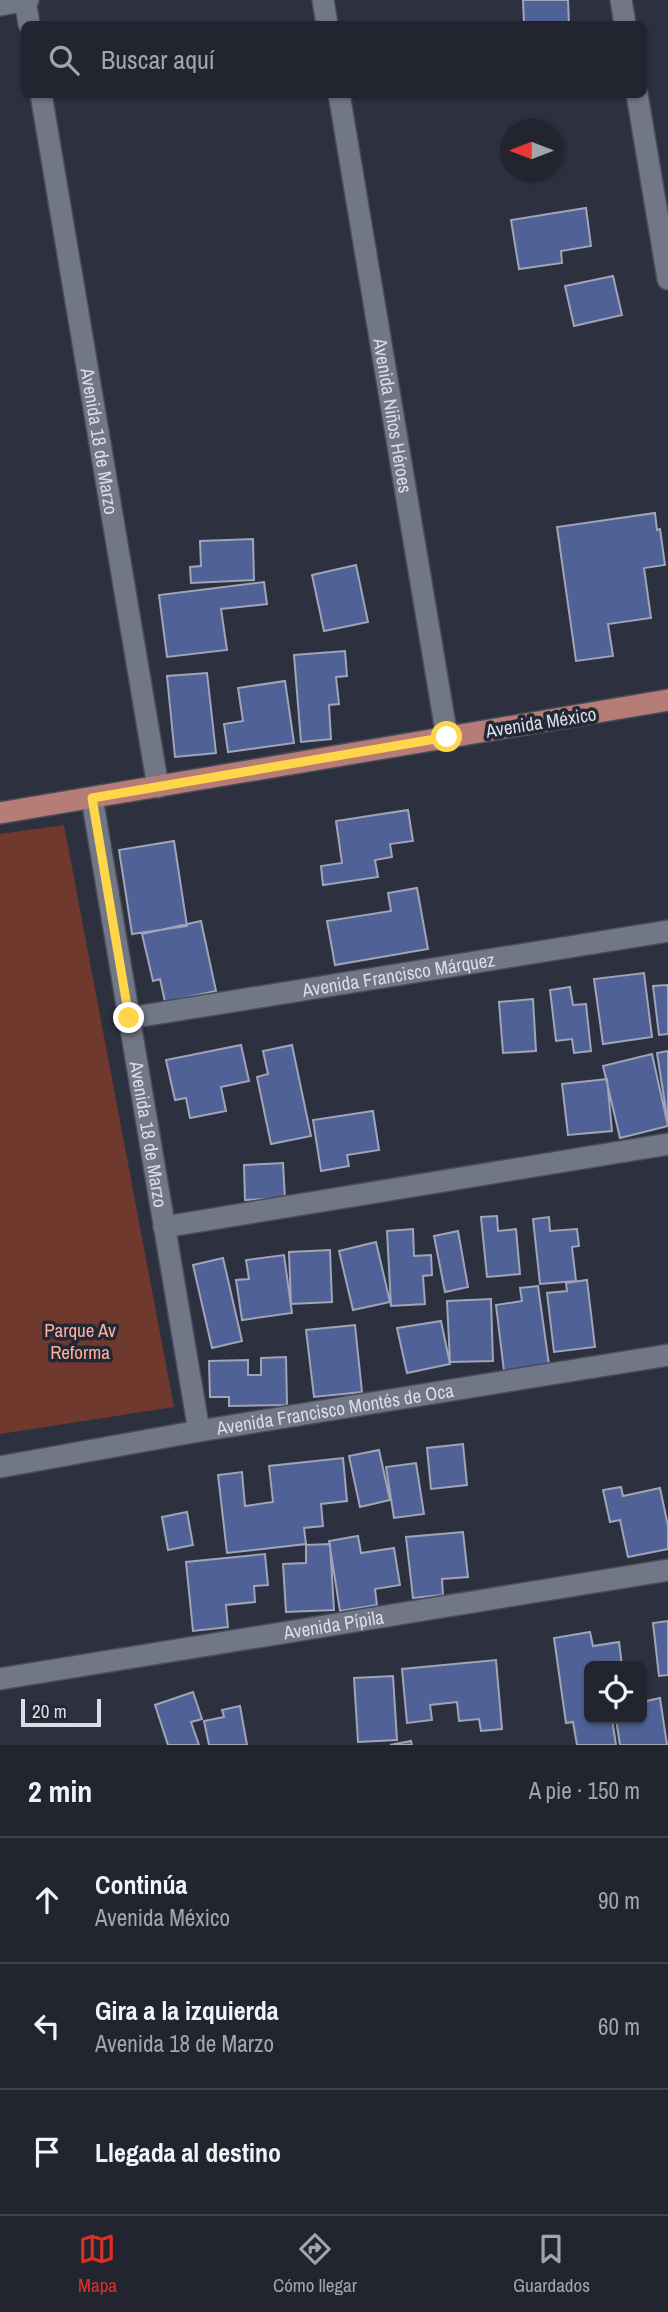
<!DOCTYPE html>
<html lang="es">
<head>
<meta charset="utf-8">
<style>
  :root { --surface:#22252f; --page:#2a2d37; --text:#f1f3f6; --muted:#a2a5aa; --line:#3f424b; --accent:#d93025 }
  body { margin:0; font-family:"Archivo Narrow",sans-serif; background:var(--page); color:var(--text) }
  .controls { position:absolute; right:21px; bottom:21px; display:grid; overflow:hidden; border-radius:10px; box-shadow:0 2px 5px #0004 }
  .controls button { width:63px; height:63px; display:grid; place-items:center; padding:0; border:0; border-bottom:2px solid var(--line); background:var(--surface); color:var(--text); font:35px sans-serif }
  .compass { position:absolute; left:500px; top:119px; width:63px; height:63px; border-radius:50%; background:var(--surface); box-shadow:0 2px 5px #0004; rotate:270deg }
  .scale { position:absolute; left:21px; bottom:18px; width:80px; box-sizing:border-box; padding-left:7px; border:4px solid #d9dde6; border-top:0; font-size:19px; line-height:24px; white-space:nowrap; color:#d9dde6; -webkit-text-stroke:5px #232835; paint-order:stroke }
  .stop { position:absolute; width:21px; height:21px; margin:-16px; border:5px solid #ffd54a; border-radius:50%; background:#fff }
  .stop.end { background:#ffd54a; border-color:#fff; box-shadow:0 2px 7px #0008 }
  .list { margin:0; padding:0; list-style:none }
  h2 { display:flex; justify-content:space-between; align-items:center; height:91px; margin:0; padding:0 28px; font-size:30px }
  h2 small { font-size:23px; font-weight:400; color:var(--muted) }
  .list li { display:grid; grid-template-columns:46px 1fr auto; gap:21px; align-items:center; box-sizing:border-box; height:126px; padding:0 28px; border-top:2px solid var(--line) }
  .list b { display:block; font-size:26px; white-space:nowrap }
  .list p { margin:0; font-size:23px; white-space:nowrap; color:var(--muted) }
  .list em { font-size:23px; font-style:normal; color:var(--muted) }
  .icon { flex:none; width:38px; height:38px; fill:none; stroke:currentColor; stroke-width:2; stroke-linecap:round; stroke-linejoin:round }
  .map { position:relative; flex:none; width:668px; height:1745px; overflow:hidden }
  .search { position:absolute; background:var(--surface); box-shadow:0 2px 5px #0004; left:21px; right:21px; top:21px; height:77px; display:flex; align-items:center; gap:18px; box-sizing:border-box; padding:0 24px; border-radius:10px; color:var(--muted); font-size:26px }
  .sheet { height:469px; background:var(--surface) }
  nav { display:flex; justify-content:space-around; align-items:center; box-sizing:border-box; height:98px; border-top:2px solid var(--line); background:var(--surface); font-size:19px; color:var(--muted) }
  nav a { display:grid; justify-items:center; gap:4px }
  nav .on { color:var(--accent) }
  .map>svg:first-child { display:block }
</style>
</head>
<body>
<div class="map">
<svg width="668" height="1745" viewBox="0 0 668 1745">
  <rect width="100%" height="100%" fill="#2d313f"/>
  <path fill="#70392e" d="M64,825l110,582 -174,27v-600z"/>
  <path fill="#506197" stroke="#9fa5b6" stroke-width="2" d="M523,0h45l1,24h-45z
    M586,208l5,38 -30,5 1,12 -43,6 -8,-49z
    M613,276l9,39 -48,11 -9,-40z
    M655,513l2,17 3,-1 5,36 -21,3 7,50 -43,6 5,32 -37,5 -19,-134z
    M253,539l1,41 -63,3 -1,-16 11,-1 -1,-25z
    M356,565l12,57 -44,9 -12,-56z
    M264,582l3,22 -46,5 6,41 -60,7 -8,-62z
    M345,651l2,25 -11,1 3,27 -10,1 2,34 -30,3 -7,-87z
    M207,673l9,80 -41,4 -8,-81z
    M285,681l9,62 -66,9 -4,-28 19,-3 -5,-33z
    M408,810l5,31 -23,3 2,13 -17,3 3,17 -55,8 -2,-19 21,-3 -6,-42z
    M174,841l13,85 -55,8 -13,-84z
    M417,888l11,61 -93,16 -8,-44 64,-10 -3,-18z
    M201,921l15,70 -51,11 -5,-23 -7,2 -11,-47z
    M644,973l8,64 -49,7 -9,-65z
    M668,985v49l-9,1 -6,-49z
    M570,987l3,18 13,-1 5,47 -17,2 -2,-14 -16,2 -6,-51z
    M533,999l3,52 -33,2 -4,-51z
    M241,1045l8,36 -28,6 5,24 -36,7 -4,-20 -11,2 -9,-40z
    M292,1045l19,91 -40,8 -14,-67 11,-3 -5,-23z
    M668,1051v72l-11,-70z
    M652,1054l16,72 -48,12 -17,-72z
    M607,1079l5,52 -44,4 -6,-51z
    M373,1111l6,39 -32,5 2,11 -28,5 -8,-51z
    M283,1163l2,35 -40,2 -1,-35z
    M497,1216l1,15 18,-2 4,45 -33,3 -6,-60z
    M549,1217l1,14 27,-2 2,17 -7,1 4,34 -36,3 -7,-65z
    M413,1229l1,27 17,-1 1,20 -9,1 2,28 -34,2 -4,-75z
    M458,1231l10,56 -23,5 -11,-56z
    M376,1242l14,60 -37,8 -14,-59z
    M330,1250l2,52 -41,2 -2,-52z
    M284,1255l8,58 -50,7 -6,-40 13,-1 -3,-19z
    M223,1258l19,83 -30,7 -19,-83z
    M587,1280l8,67 -41,5 -7,-59 20,-2 -1,-8z
    M538,1286l11,79 -45,6 -8,-66 26,-4 -2,-13z
    M491,1299l2,62 -43,1 -3,-61z
    M441,1321l9,43 -43,9 -10,-45z
    M355,1325l7,67 -48,5 -8,-67z
    M286,1357l1,48 -58,1v-9h-19l-1,-36 39,-1v15h13v-17z
    M463,1444l4,41 -36,4 -4,-41z
    M379,1450l11,50 -30,7 -11,-51z
    M343,1458l4,43 -26,3 2,22 -19,2 2,16 -79,9 -9,-78 24,-3 3,34 28,-4 -4,-36z
    M416,1463l8,51 -30,4 -8,-51z
    M621,1487l2,9 37,-8 8,38v23l-40,8 -8,-37 -10,2 -7,-32z
    M187,1512l6,33 -25,5 -6,-33z
    M463,1532l5,45 -26,2 1,16 -30,3 -7,-61z
    M358,1536l3,17 33,-5 6,37 -25,4 2,16 -37,6 -11,-70z
    M330,1544l4,66 -48,2 -3,-48 23,-1v-18z
    M265,1554l3,31 -14,1 1,16 -29,3 2,22 -35,4 -7,-69z
    M668,1621v54l-9,1 -6,-53z
    M590,1632l3,14 26,-4 3,24h-33v53h23l4,26h-39l-4,-23 -7,1 -12,-85z
    M496,1660l6,69 -21,2 -2,-12 -20,2 -2,-19 -27,3 2,15 -25,3 -5,-54z
    M393,1676l4,64 -39,2 -4,-64z
    M193,1692l9,27 -11,3 8,23h-31l-13,-40z
    M660,1698l7,47h-47l-4,-26h26v-17z
    M240,1706l7,39h-38l-5,-24 20,-4 -2,-7z
    M411,1741l1,4h-22z"/>
  <g fill="none" stroke-linecap="round" stroke-linejoin="round">
    <defs>
      <g id="minor">
        <path d="M25,0l4,24"/>
        <path d="M323,0l4,24"/>
        <path d="M621,0l4,24"/>
        <path d="M0,5l28,-5"/>
        <path id="s1" d="M41,94l117,693"/>
        <path id="s2" d="M339,94l108,643"/>
        <path d="M637,94l31,185"/>
        <path id="s3" d="M92,798l107,633"/>
        <path id="s4" d="M129,1018l539,-87"/>
        <path d="M164,1227l504,-83"/>
        <path id="s5" d="M0,1467l199,-36 469,-76"/>
        <path id="s6" d="M0,1679l668,-109"/>
      </g>
      <path id="major" d="M0,813l668,-113"/>
    </defs>
    <use href="#minor" stroke="#484c58" stroke-width="24"/>
    <use href="#major" stroke="#484c58" stroke-width="24"/>
    <use href="#minor" stroke="#717787" stroke-width="21"/>
    <use href="#major" stroke="#b67c76" stroke-width="21"/>
  </g>
  <g fill="none" stroke-linecap="round" stroke-linejoin="round">
    <path stroke="#ffd54a" stroke-width="9" d="M129,1018l-37,-220 355,-61"/>
  </g>
  <g text-anchor="middle" stroke-width="7" stroke-linejoin="round" paint-order="stroke">
    <g font-size="19" fill="#d9dde6" stroke="#232835">
      <text dy="7" stroke="none"><textPath href="#s2" startOffset="326">Avenida Niños Héroes</textPath></text>
      <text dy="7" stroke="none"><textPath href="#s1" startOffset="352">Avenida 18 de Marzo</textPath></text>
      <text transform="translate(541 722) rotate(-9)" y="7">Avenida México</text>
      <text dy="7" stroke="none"><textPath href="#s4" startOffset="273">Avenida Francisco Márquez</textPath></text>
      <text dy="7" stroke="none"><textPath href="#s3" startOffset="341">Avenida 18 de Marzo</textPath></text>
      <text dy="7" stroke="none"><textPath href="#s5" startOffset="340">Avenida Francisco Montés de Oca</textPath></text>
      <text dy="7" stroke="none"><textPath href="#s6" startOffset="338">Avenida Pípila</textPath></text>
    </g>
    <g font-size="19" fill="#fdae9e" stroke="#232835">
      <text x="80" y="1337">Parque Av<tspan x="80" dy="22">Reforma</tspan></text>
    </g>
  </g>
</svg>
<div class="controls">
<button><svg class="icon" aria-label="locate" viewBox="0 0 24 24"><circle cx="12" cy="12" r="6"/><path d="M12 2v4M12 18v4M2 12h4M18 12h4"/></svg></button>
</div>
<svg class="compass" viewBox="-18 -18 36 36"><path d="M0-13l5 13h-10z" fill="#e53935"/><path d="M0 13l5-13h-10z" fill="#a2a5aa"/></svg>
<div class="scale">20 m</div>
<div class="stop" style="left:447px;top:737px"></div>
<div class="stop end" style="left:129px;top:1018px"></div>
<div class="search"><svg class="icon" aria-label="search" viewBox="0 0 24 24"><circle cx="10" cy="10" r="6"/><path d="M15 15l6 6"/></svg>Buscar aquí</div>
</div>
<section class="sheet">
<h2>2 min<small>A pie · 150 m</small></h2>
<ul class="list">
<li><svg class="icon" aria-label="ahead" viewBox="0 0 24 24"><path d="M12 20V5M6 11l6-6 6 6"/></svg><div><b>Continúa</b><p>Avenida México</p></div><em>90 m</em></li>
<li><svg class="icon" aria-label="left" viewBox="0 0 24 24"><path d="M17 20v-9H6M10 6l-5 5 5 5"/></svg><div><b>Gira a la izquierda</b><p>Avenida 18 de Marzo</p></div><em>60 m</em></li>
<li><svg class="icon" aria-label="arrive" viewBox="0 0 24 24"><path d="M6 21V4h12l-3 4 3 4H6"/></svg><div><b>Llegada al destino</b></div></li>
</ul>
</section>
<nav>
<a class="on"><svg class="icon" aria-label="map" viewBox="0 0 24 24"><path d="M3 6l6-2 6 2 6-2v14l-6 2-6-2-6 2zM9 4v14M15 6v14"/></svg>Mapa</a>
<a><svg class="icon" aria-label="directions" viewBox="0 0 24 24"><path d="M12 3l9 9-9 9-9-9zM9 14v-3h6M13 9l2 2-2 2"/></svg>Cómo llegar</a>
<a><svg class="icon" aria-label="saved" viewBox="0 0 24 24"><path d="M7 4h10v16l-5-4-5 4z"/></svg>Guardados</a>
</nav>
</body>
</html>
